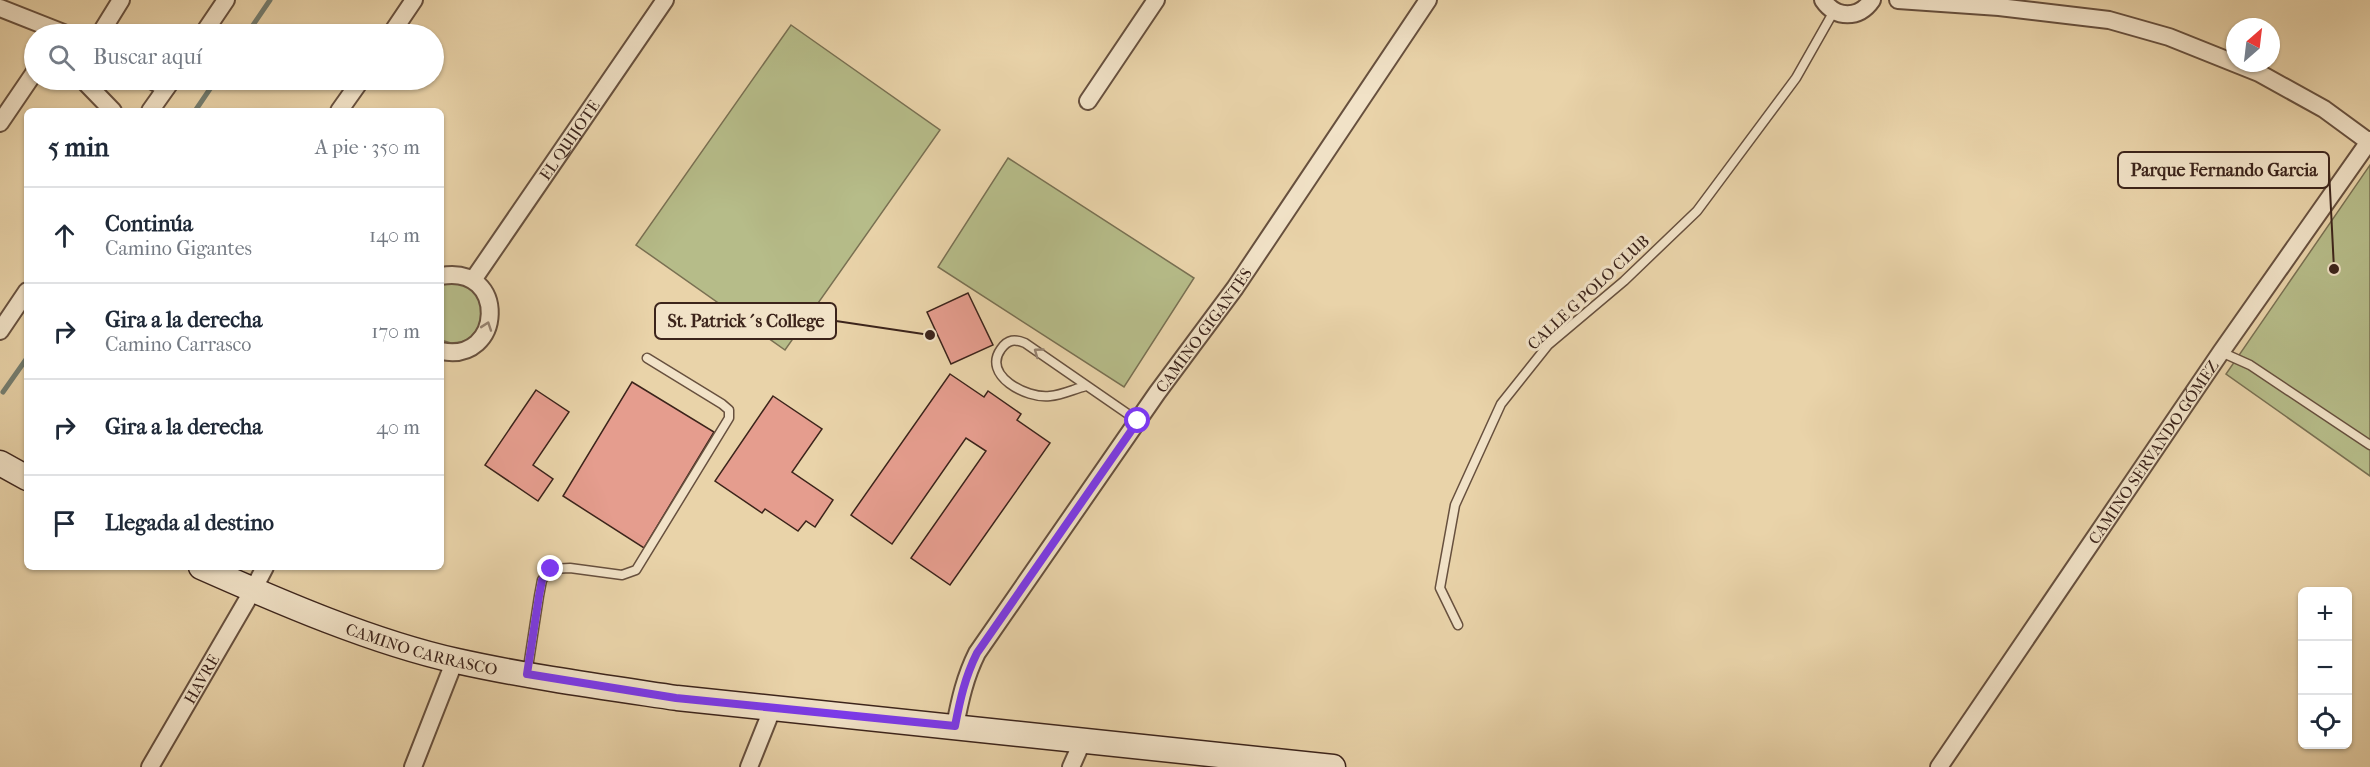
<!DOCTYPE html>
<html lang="es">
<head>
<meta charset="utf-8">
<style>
  :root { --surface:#fff; --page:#f2f2f3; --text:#1f2937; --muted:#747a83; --line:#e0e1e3 }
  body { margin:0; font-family:"IM FELL French Canon",serif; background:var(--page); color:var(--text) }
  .controls { position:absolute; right:18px; bottom:18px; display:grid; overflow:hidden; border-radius:9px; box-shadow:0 2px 4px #0004 }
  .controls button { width:54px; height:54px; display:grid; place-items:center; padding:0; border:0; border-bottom:2px solid var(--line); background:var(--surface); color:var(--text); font:30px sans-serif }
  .compass { position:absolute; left:2226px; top:18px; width:54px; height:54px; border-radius:50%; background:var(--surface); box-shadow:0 2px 4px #0004; rotate:28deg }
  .stop { position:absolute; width:18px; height:18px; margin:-14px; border:4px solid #7c3aed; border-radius:50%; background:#fff }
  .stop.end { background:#7c3aed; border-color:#fff; box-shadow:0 2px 6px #0008 }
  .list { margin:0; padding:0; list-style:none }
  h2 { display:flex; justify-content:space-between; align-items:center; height:78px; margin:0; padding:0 24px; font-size:26px }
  h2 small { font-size:20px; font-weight:400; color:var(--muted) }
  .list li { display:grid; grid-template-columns:39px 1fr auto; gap:18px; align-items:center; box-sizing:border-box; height:96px; padding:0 24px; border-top:2px solid var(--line) }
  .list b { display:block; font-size:22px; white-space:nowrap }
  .list p { margin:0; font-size:20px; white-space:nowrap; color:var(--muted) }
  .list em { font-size:20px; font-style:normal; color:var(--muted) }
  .icon { flex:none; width:33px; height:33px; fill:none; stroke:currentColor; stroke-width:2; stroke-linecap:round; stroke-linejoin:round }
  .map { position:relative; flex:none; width:2370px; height:767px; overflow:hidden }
  .search { position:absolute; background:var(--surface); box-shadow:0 2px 4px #0004; left:24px; top:24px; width:420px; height:66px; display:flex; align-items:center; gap:15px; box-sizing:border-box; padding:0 21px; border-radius:33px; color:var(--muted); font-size:22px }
  .panel { position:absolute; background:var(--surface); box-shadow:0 2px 4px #0004; left:24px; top:108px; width:420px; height:462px; border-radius:9px }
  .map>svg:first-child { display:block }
</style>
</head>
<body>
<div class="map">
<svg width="2370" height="767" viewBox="0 0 2370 767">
  <rect width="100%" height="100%" fill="#e9d3a9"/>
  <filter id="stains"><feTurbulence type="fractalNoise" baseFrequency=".00333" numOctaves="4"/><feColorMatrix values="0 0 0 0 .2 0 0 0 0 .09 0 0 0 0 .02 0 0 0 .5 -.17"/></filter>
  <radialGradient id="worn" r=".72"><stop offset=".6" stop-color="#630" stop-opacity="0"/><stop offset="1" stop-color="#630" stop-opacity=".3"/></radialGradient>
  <path fill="#b6bc89" stroke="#797052" stroke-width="1.5" d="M791,25l149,105 -155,220 -149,-105z
    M1008,158l186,120 -70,109 -186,-120z
    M2370,165v311l-144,-102z
    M445,283l21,1 15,15 2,21 -11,17 -10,5 -11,1 -10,-3v-56z"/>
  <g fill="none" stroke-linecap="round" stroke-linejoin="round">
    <path stroke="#737d70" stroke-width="5" d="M247,34l23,-34
      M195,111l21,-31
      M3,392l24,-34"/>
  </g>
  <path fill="#e59d8e" stroke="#3c241b" stroke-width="1.5" d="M968,293l25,52 -42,19 -24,-52z
    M950,374l34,23 4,-6 33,23 -4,6 33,23 -100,142 -39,-27 75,-107 -20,-13 -74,106 -41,-29z
    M632,382l82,50 -70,116 -81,-52z
    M536,390l33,22 -36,53 20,14 -15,22 -53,-36z
    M773,396l49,33 -30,43 41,28 -18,27 -9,-6 -8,10 -33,-22 -3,4 -47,-32z"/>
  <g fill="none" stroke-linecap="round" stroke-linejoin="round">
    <defs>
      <path id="service" d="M2221,352l29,13 120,80
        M1086,386c-12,3 -24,9 -36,10 -24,3 -68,-21 -49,-47 7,-10 14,-10 24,-6l113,78
        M1458,625l-18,-37 15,-83 46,-101 47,-59 76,-64 73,-70 99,-133 38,-67
        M527,674l12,-78 3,-16 9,-11 19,-1 52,7 14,-5 93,-152v-8l-7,-6 -75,-46"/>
      <g id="minor">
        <path d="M1823,0c13,19 36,19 49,0"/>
        <path d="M1898,0l101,7 110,13 60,17 90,36 65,36 45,33"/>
        <path d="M0,8l66,26"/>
        <path d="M100,34l21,-34"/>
        <path d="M203,34l23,-34"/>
        <path d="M391,34l23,-34"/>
        <path d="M83,80l30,31"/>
        <path d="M151,80l15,8"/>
        <path d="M1088,101l68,-101"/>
        <path d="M150,111l22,-31"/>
        <path d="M339,111l22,-31"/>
        <path d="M0,123l34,-50"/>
        <path d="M441,276c67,-12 63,88 0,75"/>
        <path id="s1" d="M473,280l192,-280"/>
        <path d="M0,331l27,-40"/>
        <path id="s2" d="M955,726c5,-26 10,-49 22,-73l180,-260 78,-105 193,-288"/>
        <path id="s3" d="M150,767l103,-177 12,-23"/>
        <path d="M413,767l42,-107"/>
        <path d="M749,767l24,-60"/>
        <path d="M1071,767l12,-27"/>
        <path id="s4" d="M1939,767l282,-415 149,-212"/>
      </g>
      <g id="secondary">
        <path d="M0,463l27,15"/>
        <path id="s5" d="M201,567c79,35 171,75 256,94 72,16 146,26 220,37l656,69"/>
      </g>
    </defs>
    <use href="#service" stroke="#67503e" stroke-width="11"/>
    <use href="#minor" stroke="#67503e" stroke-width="20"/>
    <use href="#secondary" stroke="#3c241b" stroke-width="27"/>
    <use href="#service" stroke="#f1e2c7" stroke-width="8"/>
    <use href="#minor" stroke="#f1e2c7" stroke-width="16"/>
    <use href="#secondary" stroke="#f1e2c7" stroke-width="24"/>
  </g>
  <defs><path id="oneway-chevron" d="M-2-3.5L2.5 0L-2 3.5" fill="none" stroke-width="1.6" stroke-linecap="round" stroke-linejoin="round" transform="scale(1.5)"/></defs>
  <g stroke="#968371">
    <use href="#oneway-chevron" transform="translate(487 326) rotate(-71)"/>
    <use href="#oneway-chevron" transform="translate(1038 352) rotate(-144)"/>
  </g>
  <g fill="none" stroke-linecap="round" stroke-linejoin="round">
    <path stroke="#7c3aed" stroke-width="8" d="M551,569l-9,11 -3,16 -12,78 149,24 279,28c5,-26 10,-49 22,-73l161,-232"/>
  </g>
  <g text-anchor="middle" stroke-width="6" stroke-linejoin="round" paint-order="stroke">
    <g font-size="16" fill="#3c241b" stroke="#f1e2c7">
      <text dy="6" stroke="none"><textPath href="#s1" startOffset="170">EL QUIJOTE</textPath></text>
      <text transform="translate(1588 292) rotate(-43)" y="6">CALLE G POLO CLUB</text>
      <text dy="6" stroke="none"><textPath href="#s2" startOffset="471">CAMINO GIGANTES</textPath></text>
      <text dy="6" stroke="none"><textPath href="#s4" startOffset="381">CAMINO SERVANDO GÓMEZ</textPath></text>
      <text dy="6" stroke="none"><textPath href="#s5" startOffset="236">CAMINO CARRASCO</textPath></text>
      <text dy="6" stroke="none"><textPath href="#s3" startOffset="102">HAVRE</textPath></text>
    </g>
  </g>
  <path fill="none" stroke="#3c241b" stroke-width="2" d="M2334 269L2329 170M930 335L836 321"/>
  <g fill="#3c241b" stroke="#f1e2c7" stroke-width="2">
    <circle cx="2334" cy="269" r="6"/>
    <circle cx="930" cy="335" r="6"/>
  </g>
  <g fill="#f1e2c7" stroke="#3c241b" stroke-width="2">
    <rect x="2118" y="152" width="211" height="36" rx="6"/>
    <rect x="655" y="303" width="181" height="36" rx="6"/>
  </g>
  <g font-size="18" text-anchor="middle" font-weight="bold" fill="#3c241b">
    <text x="2224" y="176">Parque Fernando Garcia</text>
    <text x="746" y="327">St. Patrick´s College</text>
  </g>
  <rect width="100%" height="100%" filter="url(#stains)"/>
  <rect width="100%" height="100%" fill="url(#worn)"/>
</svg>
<div class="controls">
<button>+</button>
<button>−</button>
<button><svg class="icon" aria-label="locate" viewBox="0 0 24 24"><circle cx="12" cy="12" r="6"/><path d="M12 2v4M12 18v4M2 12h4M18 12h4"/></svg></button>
</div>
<svg class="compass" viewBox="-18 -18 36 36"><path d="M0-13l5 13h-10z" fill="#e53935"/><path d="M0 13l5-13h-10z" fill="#747a83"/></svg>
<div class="stop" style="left:1138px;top:421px"></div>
<div class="stop end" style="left:551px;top:569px"></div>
<div class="search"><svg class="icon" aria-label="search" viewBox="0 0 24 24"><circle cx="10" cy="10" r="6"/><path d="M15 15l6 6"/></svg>Buscar aquí</div>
<section class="panel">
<h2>5 min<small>A pie · 350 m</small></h2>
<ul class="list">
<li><svg class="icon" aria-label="ahead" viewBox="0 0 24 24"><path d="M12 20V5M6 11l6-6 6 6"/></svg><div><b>Continúa</b><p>Camino Gigantes</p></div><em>140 m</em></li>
<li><svg class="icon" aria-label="right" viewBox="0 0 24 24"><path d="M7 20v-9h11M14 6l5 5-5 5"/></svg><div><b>Gira a la derecha</b><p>Camino Carrasco</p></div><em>170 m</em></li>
<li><svg class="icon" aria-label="right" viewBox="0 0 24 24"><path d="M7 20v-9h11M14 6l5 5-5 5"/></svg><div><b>Gira a la derecha</b></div><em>40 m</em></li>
<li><svg class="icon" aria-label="arrive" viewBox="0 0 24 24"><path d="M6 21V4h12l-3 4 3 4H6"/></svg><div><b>Llegada al destino</b></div></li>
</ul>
</section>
</div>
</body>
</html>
